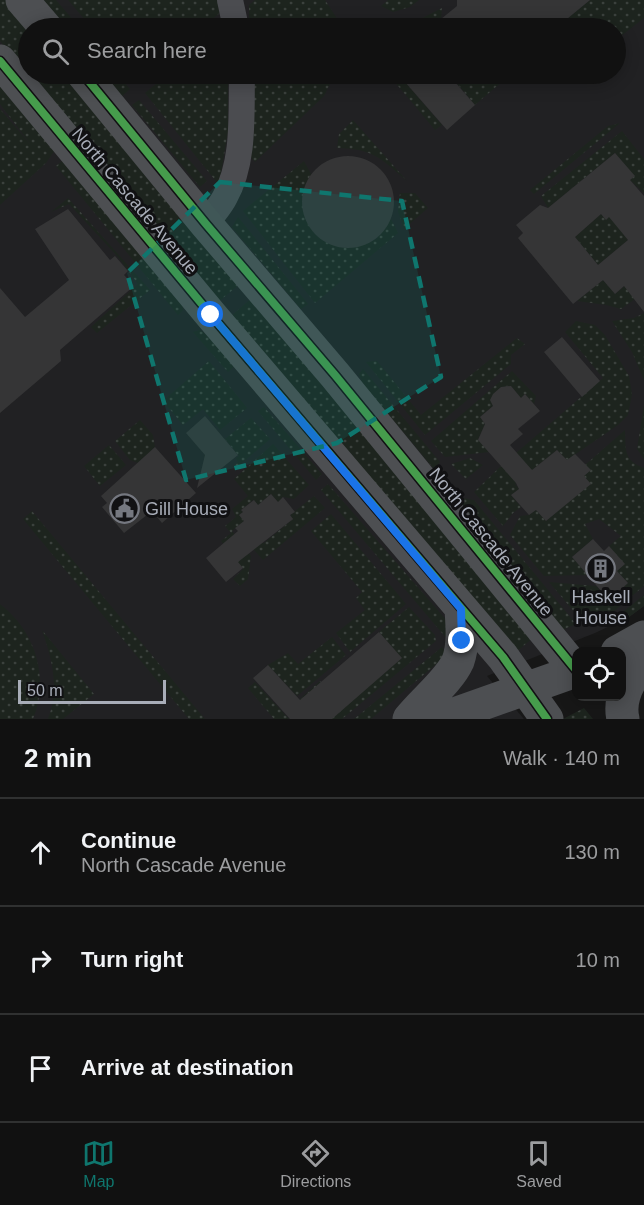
<!DOCTYPE html>
<html lang="en">
<head>
<meta charset="utf-8">
<style>
  :root { --surface:#111; --page:#1e1f1f; --text:#f1f3f6; --muted:#9c9d9f; --line:#303131; --accent:#0f766e }
  body { margin:0; font-family:Arial,sans-serif; background:var(--page); color:var(--text) }
  .controls { position:absolute; right:18px; bottom:18px; display:grid; overflow:hidden; border-radius:12px; box-shadow:0 3px 15px #0003 }
  .controls button { width:54px; height:54px; display:grid; place-items:center; padding:0; border:0; border-bottom:2px solid var(--line); background:var(--surface); color:var(--text); font:30px sans-serif }
  .scale { position:absolute; left:18px; bottom:15px; width:148px; box-sizing:border-box; padding-left:6px; border:3px solid #a8adb8; border-top:0; font-size:16px; line-height:21px; white-space:nowrap; color:#a8adb8; -webkit-text-stroke:4px #111113; paint-order:stroke }
  .stop { position:absolute; width:18px; height:18px; margin:-14px; border:4px solid #1a73e8; border-radius:50%; background:#fff }
  .stop.end { background:#1a73e8; border-color:#fff; box-shadow:0 2px 6px #0008 }
  .list { margin:0; padding:0; list-style:none }
  h2 { display:flex; justify-content:space-between; align-items:center; height:78px; margin:0; padding:0 24px; font-size:26px }
  h2 small { font-size:20px; font-weight:400; color:var(--muted) }
  .list li { display:grid; grid-template-columns:39px 1fr auto; gap:18px; align-items:center; box-sizing:border-box; height:108px; padding:0 24px; border-top:2px solid var(--line) }
  .list b { display:block; font-size:22px; white-space:nowrap }
  .list p { margin:0; font-size:20px; white-space:nowrap; color:var(--muted) }
  .list em { font-size:20px; font-style:normal; color:var(--muted) }
  .icon { flex:none; width:33px; height:33px; fill:none; stroke:currentColor; stroke-width:2; stroke-linecap:round; stroke-linejoin:round }
  .map { position:relative; flex:none; width:644px; height:719px; overflow:hidden }
  .search { position:absolute; background:var(--surface); box-shadow:0 3px 15px #0003; left:18px; right:18px; top:18px; height:66px; display:flex; align-items:center; gap:15px; box-sizing:border-box; padding:0 21px; border-radius:33px; color:var(--muted); font-size:22px }
  .sheet { height:402px; background:var(--surface) }
  nav { display:flex; justify-content:space-around; align-items:center; box-sizing:border-box; height:84px; border-top:2px solid var(--line); background:var(--surface); font-size:16px; color:var(--muted) }
  nav a { display:grid; justify-items:center; gap:3px }
  nav .on { color:var(--accent) }
  .map>svg:first-child { display:block }
</style>
</head>
<body>
<div class="map">
<svg width="644" height="719" viewBox="0 0 644 719">
  <defs>
    <pattern id="grass-dots" width="8" height="8" patternUnits="userSpaceOnUse" patternTransform="scale(1.5)"><rect width="8" height="8" fill="#1d241e"/><path d="M2 2h.1M6 6h.1" fill="none" stroke="#3b413d" stroke-width="1.8" stroke-linecap="round"/></pattern>
  </defs>
  <rect width="100%" height="100%" fill="#171717"/>
  <path fill="#212123" fill-rule="evenodd" d="M0,0h644v606l-15,11 -34,16 -108,43 37,43h-524zM28,28h588v46h-588z"/>
  <path fill="url(#grass-dots)" d="M0,0h6l22,28v46h39l174,209 -24,20 -217,-262z
    M40,0h16l24,28h-16z
    M68,0h151l2,12 -19,16h-110z
    M255,0h70l13,20 3,8h-92v-23z
    M388,0h31l-9,7 -17,5 -12,-6z
    M590,0h54v18l-28,22v-12h-19l-3,-3 -3,3h-35z
    M442,8l-1,11 -11,9h-27z
    M101,74h16l13,15 -9,8z
    M168,74h60v57l-9,54 -74,-92z
    M252,74h83l-11,22 -69,66 -6,-7c1,-28 7,-54 3,-81z
    M388,74h10l44,51 -7,5z
    M449,74h62l-36,31z
    M0,83l55,67 -9,13 -46,42v-96l31,36 -31,-41z
    M139,100l68,81 -7,6 -68,-82z
    M353,120l54,61c-27,-23 -33,-32 -70,-33l2,-14z
    M620,123l-86,71 -4,-4 78,-64z
    M622,131l22,28v34l-14,-13 4,-4 -19,-23 -67,55 -7,-12z
    M63,160l119,142 1,8 -5,5 -122,-149z
    M304,161l7,13c-20,36 0,78 44,72 8,-1 15,-3 22,-8 5,-5 9,-13 14,-19l7,14 -83,70 -72,-92z
    M400,193h15l13,15 -24,21 -6,-18z
    M68,198l82,92 -53,43 -6,-6 47,-43 -20,-27 -49,-53 -18,8z
    M631,199l-7,36 4,5 -30,25 -23,-28 26,-23 5,5z
    M238,217l70,87 -7,5 -69,-82z
    M643,271l-8,28 -14,10 -15,-4 -29,-4 26,-21 12,14z
    M252,298l283,338 -22,19 -283,-338z
    M644,313v67l-12,-28 -20,-31 22,-3z
    M576,321l19,4 10,10 24,41 3,18 -4,21 -10,10 -51,35 -10,-10 -42,34 4,5 -8,6 10,12 -8,6 -10,13 -29,-34 27,-26 102,-88 -38,-46z
    M200,330l8,6 26,30 -6,6 -35,-40z
    M517,338l8,6 -14,11v9l-86,71 -59,-73 11,-1 44,54z
    M209,361l38,47 -27,22 -17,-21 -20,16 -20,-24z
    M363,369l77,93 -6,7 -71,-85 -4,-10z
    M512,371l24,25 -2,8 -9,-10 -4,4 -10,-12c-11,1 -16,4 -20,14l2,6 -13,11 5,7 -7,15 11,13 -44,5 -14,-16z
    M644,405v54l-7,-10z
    M264,407l58,67 -6,6 -58,-69z
    M251,418l19,21 -34,29 -2,-2 4,-4 -2,-4 3,-2 -14,-17z
    M140,420l13,15 2,12 -17,16 -8,-3 -15,-19z
    M625,430c1,20 -2,30 19,38v118l-44,37 -19,-3 -32,-38 47,4 6,6 6,-5 7,8 13,-12 -11,-12 7,-7 -15,-18 12,-10 -22,-17 -14,5 8,15 -21,18 16,18 -44,1 -34,-41 10,-19 9,-1 7,-5 10,11 44,-37 -6,-8 6,-6 -5,-5z
    M273,444l36,41 -15,14 -11,-2 -5,5 -7,-8 -13,11 -5,-5 -12,10 2,2 -4,3 5,6 -12,10 19,25 -3,23 -8,7 -7,-7 10,-10 -22,-28 10,-8 -6,-7 11,-9 -4,-8 16,-13 -14,-17z
    M109,445l17,20 -26,21 -16,-20z
    M470,458l13,7 -17,14 -15,-15z
    M328,484l121,139 4,23 -132,-156z
    M314,496l11,12 -62,52 -10,-11 7,-6h4l29,-24 -3,-4z
    M463,498l11,2 102,124 -14,6 -99,-123z
    M32,511l173,208h-16l-166,-200z
    M331,514l75,90 -56,48 -14,-19 29,-23 -9,-12 6,-6 -51,-61z
    M644,595v11l-15,11 -16,3z
    M0,604c35,27 50,73 33,115h-33z
    M409,607l26,28 1,6 -94,78h-26l-17,-19 21,-19 24,27 57,-50 -22,-26z
    M42,630l52,64 -31,25h-15c12,-30 4,-60 -6,-89z
    M332,637l14,18 -49,41 -29,-31 20,-12 10,11z
    M442,647l5,8 -76,64h-17z
    M255,682l34,37h-15l-26,-31z
    M584,708l9,11h-30z"/>
  <path fill="#353536" fill-rule="evenodd" d="M457,0h133l-34,28h-126l27,-22z
    M398,74h50l27,31 -28,25z
    M615,153l20,23 -5,4 14,16v116l-20,-26 -9,8 -12,-14 -30,24 -55,-66 5,-5 -7,-8 24,-20 8,3zM601,214l5,6 3,-3 19,23 -30,25 -23,-28z
    M302 202a46 46 0 1 1 92 0a46 46 0 1 1-92 0Z
    M68,209l42,51 5,-4 13,15 -4,4 10,11 -74,64 1,11 -61,52v-125l25,29 44,-37 -34,-51z
    M562,337l38,44 -18,16 -38,-45z
    M511,386l10,12 4,-4 15,17 -22,18 5,5 -13,11 22,25 25,-20 10,10 8,-6 16,16 -7,6 7,8 -45,37 -10,-11 -7,5 -18,-20 8,-6 -3,-6 -38,-43 7,-16 -5,-7 13,-11 -3,-6 3,-6 8,-7z
    M205,416l33,39 -41,33 8,-33 -19,-22z
    M155,447l41,46 -34,30 -10,-12 -28,22 -22,-26 5,-4 -6,-7z
    M271,494l7,8 5,-5 12,15 -5,3 3,4 -55,43 5,6 -17,14 -20,-24 32,-27 -3,-3 9,-7 -5,-6 4,-3 -2,-2 13,-10 4,5z
    M593,539l11,12 5,-5 16,18 -8,7 11,12 -13,12 -7,-8 -6,5 -30,-35z
    M379,632l23,26 -70,61h-42l-37,-41 15,-13 32,35z"/>
  <g fill="none" stroke-linecap="round" stroke-linejoin="round">
    <path stroke="#4b4c50" stroke-width="26" d="M230,0l6,28
      M206,224c6,-9 14,-17 19,-27 20,-36 16,-83 17,-123"/>
    <path stroke="#4d4f52" stroke-width="33" d="M22,0l24,28
      M0,61l211,254 292,342 44,62
      M83,74l123,150 129,151 241,295
      M617,652l27,-15
      M409,719c14,-18 40,-38 49,-58 6,-17 4,-35 3,-52
      M440,719l136,-48
      M623,719c-5,-22 7,-41 21,-57"/>
    <defs>
      <path id="cycleway" d="M0,61l211,254 292,342 44,62
        M83,74l123,150 129,151 241,295"/>
    </defs>
    <use href="#cycleway" stroke="#111113" stroke-width="11"/>
    <use href="#cycleway" stroke="#469c4c" stroke-width="8"/>
  </g>
  <g fill="none" stroke-linecap="round" stroke-linejoin="round">
    <path stroke="#1a73e8" stroke-width="8" d="M211,315l250,294 1,32"/>
  </g>
  <path fill="#0f766e" fill-opacity="0.2" stroke="#0f766e" stroke-width="4.5" stroke-dasharray="12 8" stroke-linejoin="round" d="M220,182l182,19 39,176 -104,66 -151,37 -59,-207z"/>
  <defs>
    <symbol id="civic-ring" viewBox="-11 -11 22 22"><circle r="9.5" fill="#111113" stroke="#757880" stroke-width="1.5"/><path d="M-.6-6.5H3V-4.5H.6V-3L4-1V1h2V6H-6V1h2V-1L-.6-3ZM-1.2 2.5V6h2.4V2.5Z" fill="#757880"/></symbol>
    <symbol id="building-ring" viewBox="-11 -11 22 22"><circle r="9.5" fill="#111113" stroke="#757880" stroke-width="1.5"/><path d="M-4-6H4V6H1V3H-1V6H-4ZM-2.5-4.3h1.7v1.8h-1.7ZM.8-4.3h1.7v1.8H.8ZM-2.5-1h1.7V.8h-1.7ZM.8-1h1.7V.8H.8Z" fill="#757880"/></symbol>
  </defs>
  <g fill-rule="evenodd">
    <use href="#civic-ring" x="108" y="492" width="33" height="33"/>
    <use href="#building-ring" x="584" y="552" width="33" height="33"/>
  </g>
  <g text-anchor="middle" stroke-width="6" stroke-linejoin="round" paint-order="stroke">
    <g font-size="18" fill="#a8adb8" stroke="#111113">
      <text transform="translate(135 201) rotate(50)" y="6">North Cascade Avenue</text>
      <text transform="translate(491 542) rotate(51)" y="6">North Cascade Avenue</text>
    </g>
    <g font-size="18" fill="#a8adb8" stroke="#111113" text-anchor="start">
      <text x="145" y="515">Gill House</text>
      <text x="601" y="603" text-anchor="middle">Haskell<tspan x="601" dy="21">House</tspan></text>
    </g>
  </g>
</svg>
<div class="controls">
<button><svg class="icon" aria-label="locate" viewBox="0 0 24 24"><circle cx="12" cy="12" r="6"/><path d="M12 2v4M12 18v4M2 12h4M18 12h4"/></svg></button>
</div>
<div class="scale">50 m</div>
<div class="stop" style="left:211px;top:315px"></div>
<div class="stop end" style="left:462px;top:641px"></div>
<div class="search"><svg class="icon" aria-label="search" viewBox="0 0 24 24"><circle cx="10" cy="10" r="6"/><path d="M15 15l6 6"/></svg>Search here</div>
</div>
<section class="sheet">
<h2>2 min<small>Walk · 140 m</small></h2>
<ul class="list">
<li><svg class="icon" aria-label="ahead" viewBox="0 0 24 24"><path d="M12 20V5M6 11l6-6 6 6"/></svg><div><b>Continue</b><p>North Cascade Avenue</p></div><em>130 m</em></li>
<li><svg class="icon" aria-label="right" viewBox="0 0 24 24"><path d="M7 20v-9h11M14 6l5 5-5 5"/></svg><div><b>Turn right</b></div><em>10 m</em></li>
<li><svg class="icon" aria-label="arrive" viewBox="0 0 24 24"><path d="M6 21V4h12l-3 4 3 4H6"/></svg><div><b>Arrive at destination</b></div></li>
</ul>
</section>
<nav>
<a class="on"><svg class="icon" aria-label="map" viewBox="0 0 24 24"><path d="M3 6l6-2 6 2 6-2v14l-6 2-6-2-6 2zM9 4v14M15 6v14"/></svg>Map</a>
<a><svg class="icon" aria-label="directions" viewBox="0 0 24 24"><path d="M12 3l9 9-9 9-9-9zM9 14v-3h6M13 9l2 2-2 2"/></svg>Directions</a>
<a><svg class="icon" aria-label="saved" viewBox="0 0 24 24"><path d="M7 4h10v16l-5-4-5 4z"/></svg>Saved</a>
</nav>
</body>
</html>
